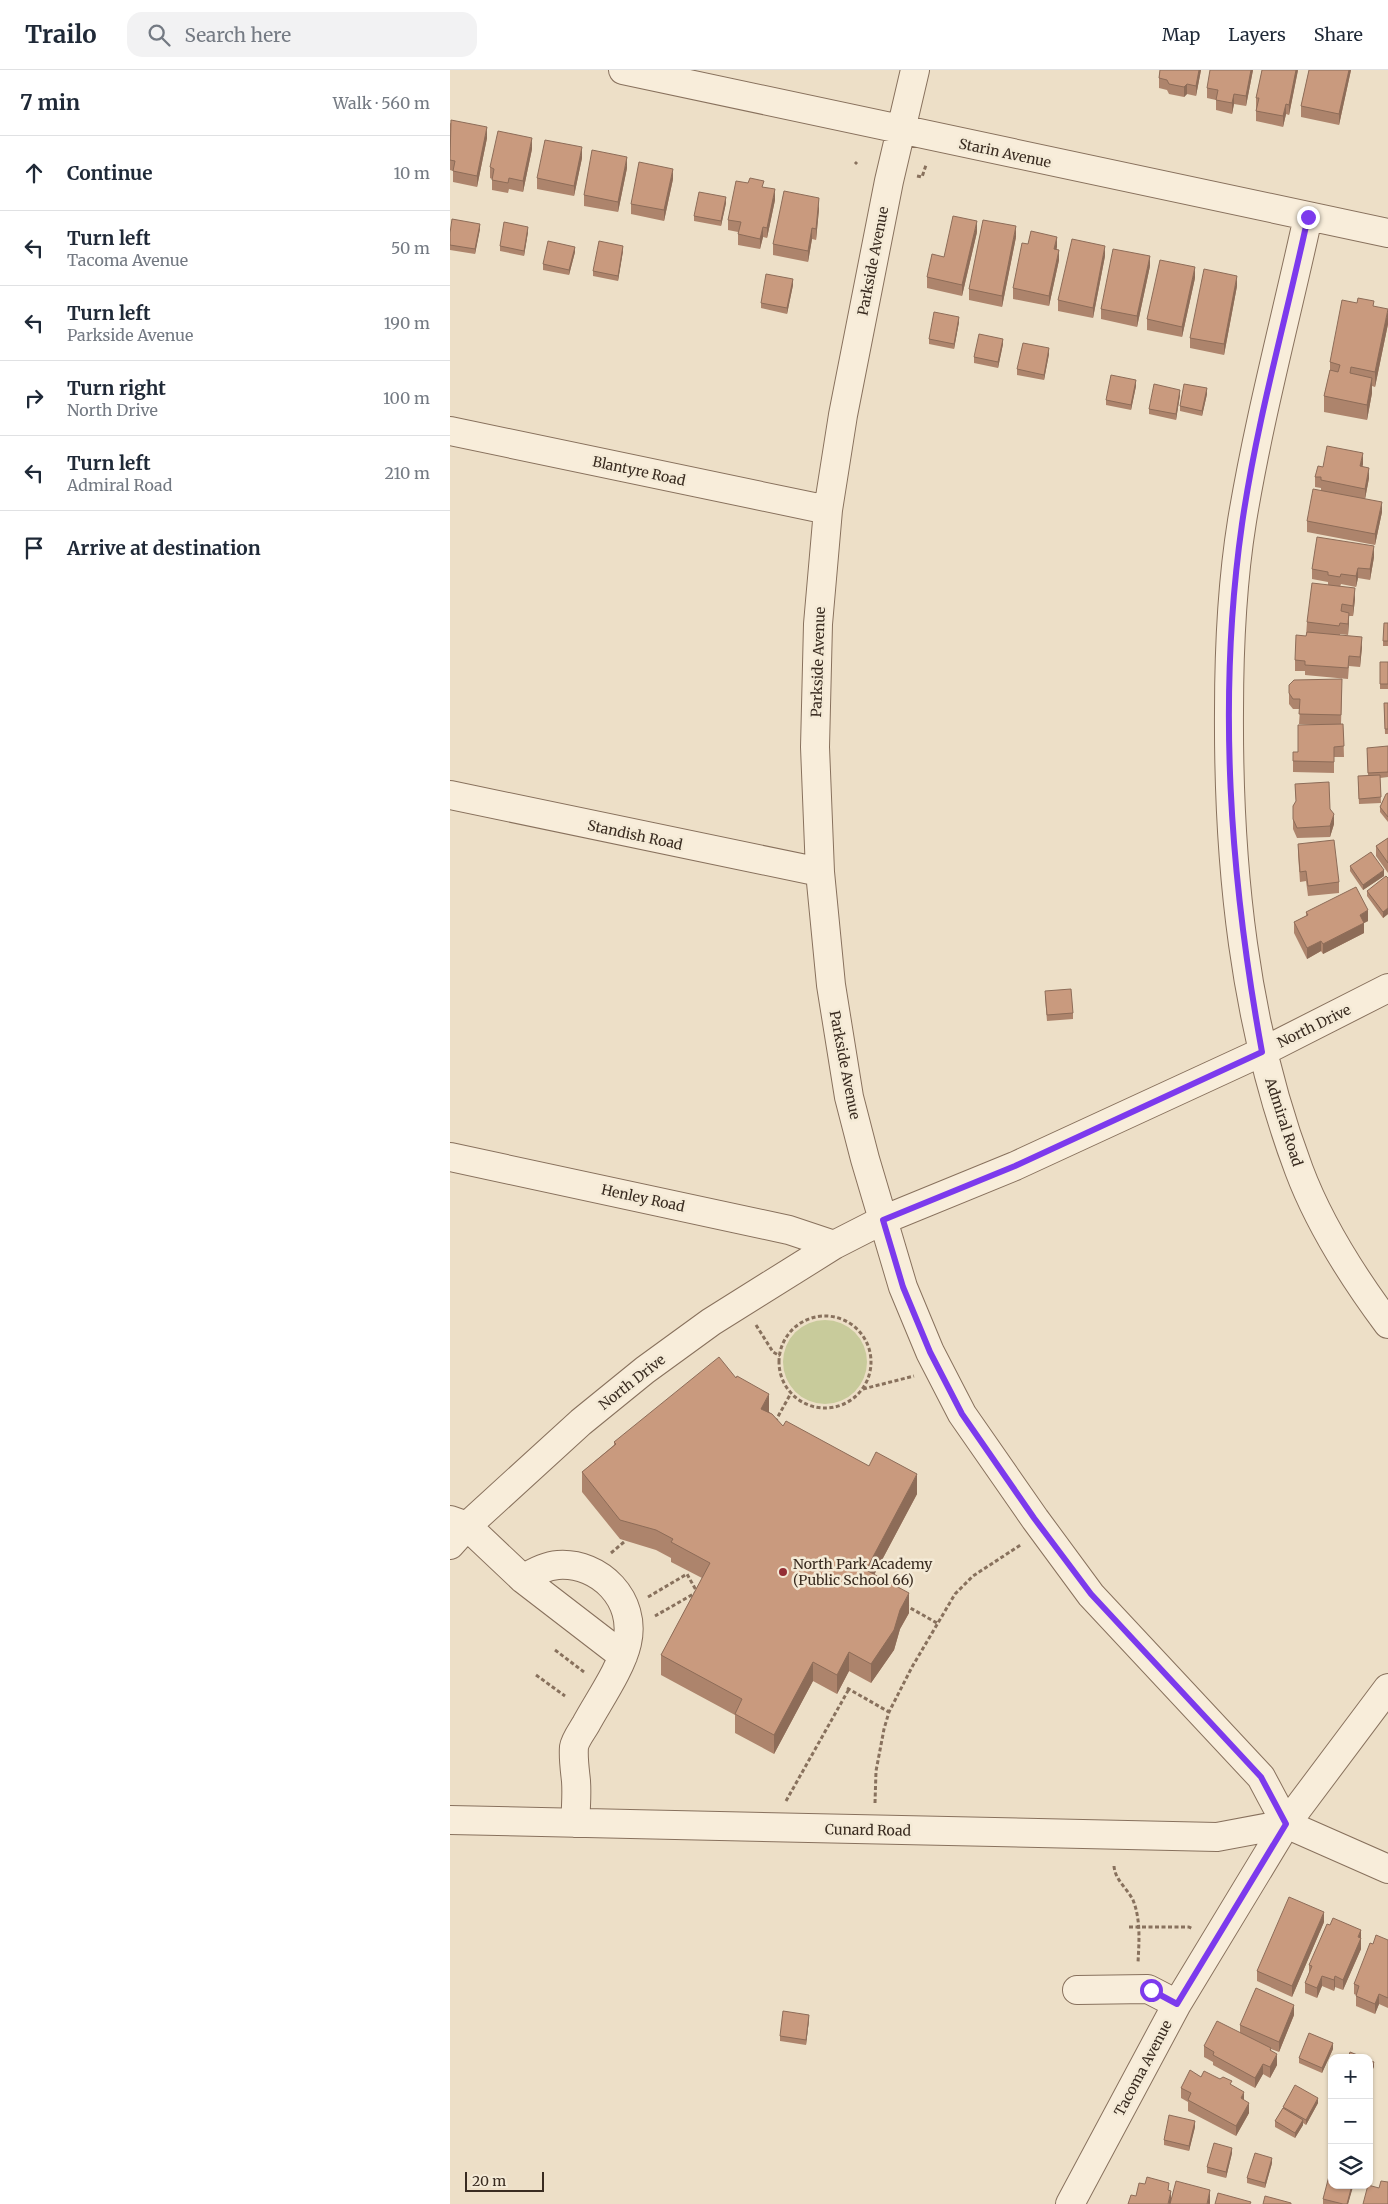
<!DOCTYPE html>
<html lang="en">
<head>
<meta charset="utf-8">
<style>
  :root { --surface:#fff; --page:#f2f2f3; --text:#1f2937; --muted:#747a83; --line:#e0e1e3 }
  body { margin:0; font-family:Merriweather,serif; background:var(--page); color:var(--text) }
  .controls { position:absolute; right:15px; bottom:15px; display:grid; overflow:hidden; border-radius:10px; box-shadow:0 1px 4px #0004 }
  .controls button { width:45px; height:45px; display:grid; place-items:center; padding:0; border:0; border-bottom:1px solid var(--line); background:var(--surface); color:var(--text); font:25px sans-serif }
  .scale { position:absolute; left:15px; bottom:12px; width:79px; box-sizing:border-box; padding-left:5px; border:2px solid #392b20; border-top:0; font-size:14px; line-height:18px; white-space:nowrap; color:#392b20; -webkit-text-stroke:4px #f4ead6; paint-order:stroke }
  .stop { position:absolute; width:15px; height:15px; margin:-11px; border:4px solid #7c3aed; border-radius:50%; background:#fff }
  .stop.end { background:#7c3aed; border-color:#fff; box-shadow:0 1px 5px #0008 }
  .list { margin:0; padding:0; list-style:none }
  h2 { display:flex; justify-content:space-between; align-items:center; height:65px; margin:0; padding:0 20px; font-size:21px }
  h2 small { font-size:16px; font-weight:400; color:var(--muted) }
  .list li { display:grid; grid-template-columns:32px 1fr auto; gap:15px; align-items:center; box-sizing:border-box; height:75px; padding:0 20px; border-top:1px solid var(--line) }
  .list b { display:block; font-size:19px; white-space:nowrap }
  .list p { margin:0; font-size:16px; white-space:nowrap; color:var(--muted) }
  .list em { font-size:16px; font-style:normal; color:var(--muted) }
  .icon { flex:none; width:28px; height:28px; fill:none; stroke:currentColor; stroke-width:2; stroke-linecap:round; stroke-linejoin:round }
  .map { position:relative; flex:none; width:938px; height:2134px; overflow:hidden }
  header { display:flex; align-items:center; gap:30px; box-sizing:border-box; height:70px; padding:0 25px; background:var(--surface); border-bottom:1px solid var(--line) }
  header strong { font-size:24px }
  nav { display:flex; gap:28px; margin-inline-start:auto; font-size:18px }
  .search { width:350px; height:45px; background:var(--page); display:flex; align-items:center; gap:12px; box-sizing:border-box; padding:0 18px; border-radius:15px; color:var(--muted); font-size:19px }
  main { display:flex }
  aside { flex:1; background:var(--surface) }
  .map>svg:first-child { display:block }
</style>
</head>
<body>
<header>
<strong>Trailo</strong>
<div class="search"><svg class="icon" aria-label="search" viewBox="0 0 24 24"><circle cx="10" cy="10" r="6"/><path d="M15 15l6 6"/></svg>Search here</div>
<nav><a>Map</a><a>Layers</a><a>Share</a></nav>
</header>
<main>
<aside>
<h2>7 min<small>Walk · 560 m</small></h2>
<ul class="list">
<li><svg class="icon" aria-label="ahead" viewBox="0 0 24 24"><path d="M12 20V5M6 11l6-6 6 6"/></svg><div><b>Continue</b></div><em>10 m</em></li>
<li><svg class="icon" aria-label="left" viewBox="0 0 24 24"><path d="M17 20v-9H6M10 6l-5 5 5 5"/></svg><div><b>Turn left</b><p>Tacoma Avenue</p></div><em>50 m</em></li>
<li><svg class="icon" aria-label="left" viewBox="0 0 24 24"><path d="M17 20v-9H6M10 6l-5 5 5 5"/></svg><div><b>Turn left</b><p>Parkside Avenue</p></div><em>190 m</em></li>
<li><svg class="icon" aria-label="right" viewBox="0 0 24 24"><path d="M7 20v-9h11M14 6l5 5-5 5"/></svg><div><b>Turn right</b><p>North Drive</p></div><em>100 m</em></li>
<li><svg class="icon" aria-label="left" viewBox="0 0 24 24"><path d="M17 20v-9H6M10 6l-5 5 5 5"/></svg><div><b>Turn left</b><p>Admiral Road</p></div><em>210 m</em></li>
<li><svg class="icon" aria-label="arrive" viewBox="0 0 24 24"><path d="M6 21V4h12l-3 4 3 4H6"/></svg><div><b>Arrive at destination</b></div></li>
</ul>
</aside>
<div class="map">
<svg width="938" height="2134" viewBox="0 0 938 2134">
  <rect width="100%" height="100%" fill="#eddfc7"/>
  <path fill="#c8cb9b" d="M333 1292a42 42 0 1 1 84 0a42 42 0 1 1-84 0Z"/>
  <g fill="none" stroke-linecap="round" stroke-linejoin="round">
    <defs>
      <path id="minor" d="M173,0l765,163
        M465,0l-26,111 -46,234 -15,95 -10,114 -3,123 5,125 11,113 18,112 16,62 38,128 27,65 32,62 73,105 56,76 170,182 25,47 102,45
        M858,147c-22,101 -49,201 -66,304 -10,62 -13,127 -13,190 -1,155 15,313 70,459 21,56 54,107 89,154
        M0,361l378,79
        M0,725l370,77
        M0,1087l339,73 45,15
        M0,1450l17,6 56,53 100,77
        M0,1475l17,-19 114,-104 64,-52 66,-48 123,-77 49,-25 132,-54 247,-114 126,-64
        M73,1509c11,-7 22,-13 35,-14 42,-3 79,35 69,78 -6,26 -28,57 -41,81 -4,7 -11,16 -12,23 -1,11 1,24 2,34 1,14 0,28 -1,42
        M0,1750l767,17 69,-13
        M627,1920l71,-1 29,15
        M620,2134l107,-200 109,-180 102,-136"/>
    </defs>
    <use href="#minor" stroke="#88715d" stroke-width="30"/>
    <path stroke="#88715d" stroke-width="3" stroke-dasharray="4 2.5" stroke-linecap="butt" d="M405,94l2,-2
      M467,106l5,1 4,-12
      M329 1292a46 46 0 1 1 92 0a46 46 0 1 1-92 0Z
      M306,1255l17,27 7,4
      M413,1319l51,-13
      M325,1352l16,-29
      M161,1483l13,-11
      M198,1527l39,-23 10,18 -42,24
      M455,1535l32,18
      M105,1580l29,22
      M86,1605l29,21
      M397,1618l42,24
      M336,1731l63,-112
      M425,1733l1,-32 8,-42 5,-17 23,-45 43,-73 18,-18 49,-32
      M664,1796c1,14 13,22 19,34 8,20 6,42 5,63
      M679,1857h60l4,2"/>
    <use href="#minor" stroke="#f8edda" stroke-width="28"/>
  </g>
  <path fill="#ad846c" d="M710,0h41l-5,26 -9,-2 -3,3 -15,-3 -2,-4 -8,-2v-10z
    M803,0l-7,36 -12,-2 -2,10 -16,-4v-10l-9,-2v-10z
    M812,0h36l-9,45 -3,-1 -3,13 -27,-6v-23z
    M859,0h42l-12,55 -38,-8v-11z
    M0,53l37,15 -10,49 -24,-5v-11l-3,-1z
    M82,79l-9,43 -14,-3 -1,4 -16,-3v-11l-2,-1v-11z
    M132,88l-8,38 -37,-7v-11z
    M177,98l-9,44 -34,-6v-11z
    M223,109l-9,42 -33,-7v-10z
    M314,117l11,13 -8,38 -4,-1 -3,12 -22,-4v-13l-10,-2v-10z
    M276,133l-5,23 -27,-5v-5z
    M369,139l-3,31 -4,-1 -4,23 -35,-7v-11z
    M30,159l-5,25 -25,-4v-17z
    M78,162l-4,24 -24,-5v-5z
    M527,162l-15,64 -35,-8v-11l17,-20z
    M566,167l-14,70 -33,-7v-11z
    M607,177l-1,3 3,10 -10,46 -36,-7v-11z
    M173,181l-5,30 -25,-5v-5z
    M125,182l-6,23 -26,-5v-6z
    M655,186l-12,62 -35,-7v-11z
    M700,196l-13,61 -36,-8v-10z
    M745,208l-13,59 -35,-7v-11z
    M343,215l-6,29 -26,-6v-5z
    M787,216l-13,69 -34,-7v-10z
    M924,236l14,18 -13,63 -3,-1v7l-5,27 -43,-8v-16l6,-26v-8z
    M509,252l-5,27 -25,-5v-5z
    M553,274l-5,24 -24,-5v-6z
    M599,284l-5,26 -27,-5v-6z
    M686,316l-5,24 -25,-5v-5z
    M757,324l-5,22 -22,-5v-5z
    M730,325l-4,25 -27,-6v-5z
    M913,394l-1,3 7,11 -4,21 17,13 -7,33 -68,-13v-11l14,-31v-2l-6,-1v-10l8,-10z
    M924,487l-4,23 -12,-2 -2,9 -15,-3 -1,3 15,12 -2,17h-4l-1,19 -8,-1v1l22,12 -2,20 -11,-1 -1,13 -43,-4v-4h-10v-11l11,-24 1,-14 21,-37v-3l-16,-3v-10z
    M938,553v23h-5v-5z
    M930,592h8v27h-8z
    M839,615l53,5 -1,34h2l1,33h-10v16l-41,-1v-20h5l19,-27 -18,-1 1,-15h-7l-4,-5z
    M934,633h4v31h-3z
    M938,676v31l-8,1 1,25 -22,1 -1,-22 10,-6 -1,-23z
    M845,714l35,25 4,15 -4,13 -33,1 -4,-9v-23l3,-4z
    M938,723v29l-8,-10v-5z
    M938,768v35l-12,-17v-10z
    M848,774l41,38v11l-31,3 -2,-15 -6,1 -2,-28z
    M900,796l34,10 -21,14 -13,-19z
    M938,808v36l-5,4 -16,-22v-5z
    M856,842l62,9 -4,2v10l-41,21 -2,-3 -14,8 -13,-26v-11l12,-6z
    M595,926l28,17v6l-26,2z
    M286,1308l47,48 134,68 -43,81 35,38 -9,16 -6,21 -23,33 -22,-12 -12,23 -24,-13 -39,73 -39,-21v-18l-74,-40v-20l41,-77 -31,-16v-4l-15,-8 -36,-11 -38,-47v-20l32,-27v-3z
    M874,1852l-32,75 -35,-16v-10z
    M880,1855l31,5v19l-18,41 -8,-3 -1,4 -12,-5 -5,12 -12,-5v-10l4,-10v-8z
    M938,1870v68l-9,-4 -4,10 -19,-8v-11l-2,-1v-10l19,-40z
    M844,1945l-15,37 -8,-3v2l6,14 -7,13 -7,-4 -8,14 -42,-23v-3l-9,-5v-11l36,-13v-8z
    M359,1950l-3,25 -26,-4v-5z
    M883,1979l-11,24 -23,-10v-5z
    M751,2007l31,8 12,15 5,13 -13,23 -48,-25v-9l-7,-4v-10z
    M868,2033l-12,22 -3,-2v2l-8,13 -20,-11v-6l8,-13v-1z
    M745,2057l-6,24 -25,-6v-5z
    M782,2083l-6,25 -19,-5v-6z
    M822,2093l-7,25 -18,-5v-5z
    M903,2115l-5,19h-25v-5z"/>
  <path fill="#8d6c58" d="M749,0h2l-5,26v-10z
    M801,0h2l-7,36v-10z
    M846,0h2l-9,45v-10z
    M899,0h2l-12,55v-11z
    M737,14v10l-3,3v-10z
    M784,24v10l-2,10v-11z
    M836,34v10l-3,13v-11z
    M37,57v11l-10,49v-11z
    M82,68v11l-9,43v-11z
    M132,77v11l-8,38v-10z
    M177,87v11l-9,44v-10z
    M223,99v10l-9,42v-11z
    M325,119v11l-8,38v-10z
    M276,127v6l-5,23v-5z
    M369,128v11l-3,31v-11z
    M527,151v11l-15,64v-11z
    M30,154v5l-5,25v-5z
    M566,156v11l-14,70v-11z
    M78,157v5l-4,24v-5z
    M313,157v10l-3,12v-10z
    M362,158v11l-4,23v-11z
    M607,167v10l-3,13v-11z
    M173,176v5l-5,30v-5z
    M655,176v10l-12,62v-10z
    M125,177v5l-6,23v-5z
    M609,180v10l-10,46v-10z
    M700,186v10l-13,61v-11z
    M745,197v11l-13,59v-10z
    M787,206v10l-13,69v-11z
    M343,209v6l-6,29v-6z
    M938,239v15l-13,63v-15z
    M509,247v5l-5,27v-5z
    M553,269v5l-5,24v-6z
    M599,278v6l-5,26v-5z
    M922,308v15l-5,27v-15z
    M686,310v6l-5,24v-5z
    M757,318v6l-5,22v-5z
    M730,320v5l-4,25v-6z
    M913,383v11l-3,13v-11z
    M919,398v10l-4,21v-10z
    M932,432v10l-7,33v-11z
    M924,476v11l-4,23v-11z
    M908,498v10l-2,9v-11z
    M905,518v11l-2,17v-10z
    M899,543v10l-1,12v-11z
    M912,567v10l-2,20v-10z
    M884,744v10l-4,13v-11z
    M934,800v6l-21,14v-5z
    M938,838v6l-5,4v-6z
    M918,840v11l-8,4v-10z
    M914,853v10l-41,21v-10z
    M871,871v10l-14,8v-11z
    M319,1324v19l-8,-4z
    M467,1404v20l-51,96v-20z
    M459,1523v20l-9,16 -6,21 -23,33v-19z
    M399,1582v19l-12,23v-19z
    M363,1592v19l-39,73v-19z
    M874,1842v10l-32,75v-11z
    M911,1860v19l-18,41v-10z
    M872,1906v10l-5,12v-10z
    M885,1906v11l-1,4v-11z
    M929,1924v10l-4,10v-10z
    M844,1935v10l-15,37v-10z
    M359,1945v5l-3,25v-5z
    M883,1973v6l-11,24v-5z
    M827,1984v11l-7,13v-11z
    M924,1992v5l-5,10v-5z
    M813,1994v10l-8,14v-10z
    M794,2022v10l-3,-4z
    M868,2028v5l-12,22v-5z
    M799,2033v10l-13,23v-10z
    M853,2050v5l-8,13v-5z
    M745,2051v6l-6,24v-5z
    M782,2078v5l-6,25v-6z
    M822,2088v5l-7,25v-5z
    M902,2115h1v2l-5,17h-1z
    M760,2120v14h-3z
    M721,2121v13h-3z"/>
  <path fill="#c99a7e" stroke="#8d6c58" d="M710,0h39l-3,16 -9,-2 -3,3 -15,-3 -2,-4 -8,-2z
    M760,0h41l-5,26 -12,-2 -2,9 -16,-3 2,-10 -11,-2z
    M812,0h34l-7,35 -3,-1 -3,12 -27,-5 3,-13h-3z
    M859,0h40l-10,44 -38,-8z
    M1,50l36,7 -10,49 -24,-5 2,-10 -5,-1z
    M48,61l34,7 -9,43 -14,-3 -1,5 -16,-3 2,-11 -4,-2z
    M95,70l37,7 -8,39 -37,-8z
    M142,80l35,7 -9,45 -34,-7z
    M189,92l34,7 -9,41 -33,-6z
    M300,108l14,3 -2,6 13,2 -8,39 -4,-1 -3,12 -22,-5 3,-12 -13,-2 8,-39 12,2z
    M334,121l35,7 -3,31 -4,-1 -4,23 -35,-7z
    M249,122l27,5 -5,24 -27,-5z
    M503,146l24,5 -15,64 -35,-8 5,-23 12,3z
    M2,149l28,5 -5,25 -25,-4v-12z
    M533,150l33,6 -14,70 -33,-7z
    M54,152l24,5 -4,24 -24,-5z
    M581,161l26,6 -3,12 5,1 -10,46 -36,-8 9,-45 6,1z
    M622,169l33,7 -12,62 -35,-8z
    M98,171l27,6 -6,23 -26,-6z
    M149,171l24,5 -5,30 -25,-5z
    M663,179l37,7 -13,60 -36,-7z
    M710,190l35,7 -13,60 -35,-8z
    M754,199l33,7 -13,68 -34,-6z
    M316,204l27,5 -6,29 -26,-5z
    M908,228l16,3 -1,5 15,3 -13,63 -24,-5 -1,6 22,5 -5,27 -43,-9 6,-26 8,2 2,-7 -10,-3 12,-62 15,3z
    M484,242l25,5 -5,27 -25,-5z
    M529,264l24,5 -5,23 -24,-5z
    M573,273l26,5 -5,27 -27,-6z
    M661,305l25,5 -5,25 -25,-5z
    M704,314l26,6 -4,24 -27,-5z
    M734,314l23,4 -5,23 -22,-5z
    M877,376l36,7 -3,13 9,2 -4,21 -44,-9v-3h-6l3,-11 5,1z
    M863,419l69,13 -7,32 -68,-13z
    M867,467l57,9 -4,23 -12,-1 -2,8 -15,-2 -1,3 -12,-2v-3l-16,-3z
    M862,513l43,5 -2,18 -11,-2 -1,7 8,2 -1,11 -8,-1 -1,3 -32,-4z
    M934,553h4v18h-5z
    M857,562l55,5 -2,20 -11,-1 -1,12 -43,-3v-4l-10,-1 1,-25 10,1z
    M930,592h8v22h-8z
    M892,609l-1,36 -42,-1 1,-15h-7l-4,-6v-8l5,-5z
    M934,633h4v26h-3z
    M893,654l1,22 -10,1v15l-41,-1v-9h5v-27z
    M938,676v26l-20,1 -1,-25z
    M930,705l1,22 -22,2 -1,-23z
    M879,712l1,27 4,5 -4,12 -33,2 -4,-9v-13l3,-5 -1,-17z
    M938,723v24l-8,-10 6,-13z
    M938,768v25l-12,-17z
    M884,770l5,42 -31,4 -2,-15 -6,1 -2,-28z
    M921,782l13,18 -21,15 -13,-19z
    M936,806l2,2v30l-5,4 -16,-21z
    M906,817l12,23 -8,5 4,8 -41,21 -2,-3 -14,7 -13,-26 14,-7 -2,-3z
    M621,919l2,24 -26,2 -2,-24z
    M269,1287l17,21 1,-2 32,18 -8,15 11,5 11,12 3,-5 83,45 7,-14 41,22 -51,96 43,23 -9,17 -6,20 -23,34 -22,-12 -12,23 -24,-13 -39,73 -39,-21 7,-15 -81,-44 49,-92 -39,-21 2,-3 -17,-9 -36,-10 -38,-48 34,-28 -2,-2z
    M839,1827l35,15 -32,74 -35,-15z
    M883,1848l28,12 -3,7 3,1 -18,42 -8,-4 -1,4 -12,-4 -5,12 -12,-5 7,-17 -3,-1 18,-41 3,1z
    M926,1865l12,5v58l-9,-4 -4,10 -19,-8 3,-10 -5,-2 16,-41 3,1z
    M806,1918l38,17 -15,37 -39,-17z
    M333,1941l26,4 -3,25 -26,-4z
    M767,1951l54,27 -1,2 7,4 -7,13 -7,-3 -8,14 -42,-23 1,-3 -10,-6z
    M859,1963l24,10 -11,25 -23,-10z
    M900,1982l15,6h-17z
    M919,1990l5,2 -5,10z
    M740,2000l11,7 3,-6 16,8 3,-2 9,4 -2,3 14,8 -3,6 8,5 -13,23 -48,-26 3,-7 -10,-5z
    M845,2015l23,13 -12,22 -23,-13z
    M833,2038l20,12 -8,13 -20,-12z
    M719,2045l26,6 -6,25 -25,-6z
    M764,2073l18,5 -6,24 -19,-5z
    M805,2083l17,5 -7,25 -18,-5z
    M879,2106h3v9h20l-5,19h-4l-20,-5z
    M697,2107l22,6 -1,7 3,1 -3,13h-40l3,-9 5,1 3,-13 6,1z
    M726,2111l34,9 -3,14h-37z
    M931,2111l7,1v22h-25l5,-19 11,3z
    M768,2123l33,9 -1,2h-35z
    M815,2126l26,7v1h-28z"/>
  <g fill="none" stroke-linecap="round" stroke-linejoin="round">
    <path stroke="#7c3aed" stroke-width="6" d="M701,1920l26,14 109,-180 -25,-47 -170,-183 -57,-76 -72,-104 -32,-62 -27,-65 -20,-67 132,-54 247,-114c-32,-175 -45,-352 -20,-528 15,-104 44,-205 66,-307"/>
  </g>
  <circle fill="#942f35" stroke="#f4ead6" stroke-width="2" cx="333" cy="1502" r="5"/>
  <g text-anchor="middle" stroke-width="5" stroke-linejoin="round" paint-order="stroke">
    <g font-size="14" fill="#392b20" stroke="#f4ead6">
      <text transform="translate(555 83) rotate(12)" y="5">Starin Avenue</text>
      <text transform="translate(423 191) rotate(-79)" y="5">Parkside Avenue</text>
      <text transform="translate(189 401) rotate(12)" y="5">Blantyre Road</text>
      <text transform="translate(368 592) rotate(-88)" y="5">Parkside Avenue</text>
      <text transform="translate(185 765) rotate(12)" y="5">Standish Road</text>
      <text transform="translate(864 956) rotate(-26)" y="5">North Drive</text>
      <text transform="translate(395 995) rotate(79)" y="5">Parkside Avenue</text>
      <text transform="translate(834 1052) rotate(72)" y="5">Admiral Road</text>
      <text transform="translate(193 1128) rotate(12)" y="5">Henley Road</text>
      <text transform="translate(182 1312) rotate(-38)" y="5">North Drive</text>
      <text transform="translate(418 1760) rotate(1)" y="5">Cunard Road</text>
      <text transform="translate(693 1998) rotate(-62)" y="5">Tacoma Avenue</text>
    </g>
    <g font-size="14" fill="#392b20" stroke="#f4ead6" text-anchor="start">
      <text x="343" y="1499">North Park Academy<tspan x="343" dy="16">(Public School 66)</tspan></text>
    </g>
  </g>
</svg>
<div class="controls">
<button>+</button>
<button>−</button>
<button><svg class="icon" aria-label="layers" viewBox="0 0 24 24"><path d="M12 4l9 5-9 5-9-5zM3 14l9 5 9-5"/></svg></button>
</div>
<div class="scale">20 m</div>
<div class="stop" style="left:701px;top:1920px"></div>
<div class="stop end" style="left:858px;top:147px"></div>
</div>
</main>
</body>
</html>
